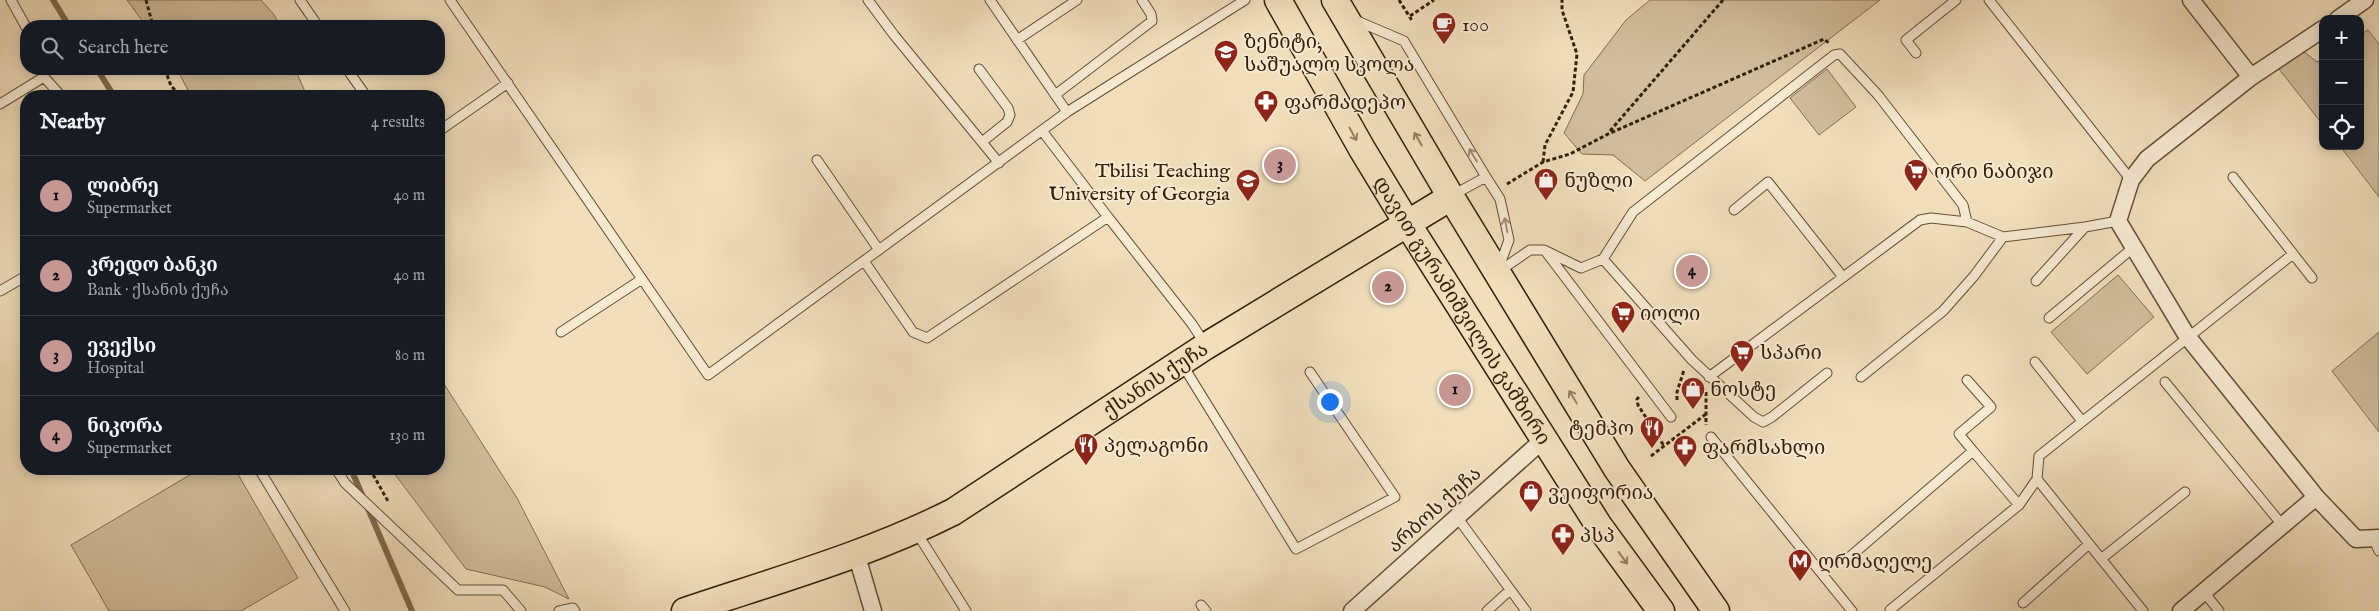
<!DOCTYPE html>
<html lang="en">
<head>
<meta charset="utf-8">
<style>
  :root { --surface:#171b24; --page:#242831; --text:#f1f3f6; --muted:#9ea1a6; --line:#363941; --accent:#c59692 }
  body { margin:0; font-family:"IM FELL English","Noto Serif Georgian",serif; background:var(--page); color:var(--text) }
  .controls { position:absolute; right:15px; top:15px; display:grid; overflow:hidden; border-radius:10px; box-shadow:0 2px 12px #0003 }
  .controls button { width:45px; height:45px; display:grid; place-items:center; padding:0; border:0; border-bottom:1px solid var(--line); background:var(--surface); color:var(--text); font:25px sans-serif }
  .you { position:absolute; left:1329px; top:401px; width:18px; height:18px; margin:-12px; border:4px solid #fff; border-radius:50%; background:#1a73e8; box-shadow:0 0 0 8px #1a73e833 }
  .badge { display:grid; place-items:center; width:32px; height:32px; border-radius:50%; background:var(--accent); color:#111; font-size:16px; font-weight:700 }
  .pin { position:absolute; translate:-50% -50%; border:2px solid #fff; box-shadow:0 1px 5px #0006 }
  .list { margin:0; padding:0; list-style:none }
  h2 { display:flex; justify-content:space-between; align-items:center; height:65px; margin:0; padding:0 20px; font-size:21px }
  h2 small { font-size:16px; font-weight:400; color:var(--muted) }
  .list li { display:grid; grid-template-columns:32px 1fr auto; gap:15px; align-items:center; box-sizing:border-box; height:80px; padding:0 20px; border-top:1px solid var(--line) }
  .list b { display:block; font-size:19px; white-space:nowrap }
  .list p { margin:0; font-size:16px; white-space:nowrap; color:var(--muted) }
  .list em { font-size:16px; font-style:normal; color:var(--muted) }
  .icon { flex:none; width:28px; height:28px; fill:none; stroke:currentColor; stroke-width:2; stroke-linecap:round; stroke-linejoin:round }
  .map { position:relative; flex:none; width:2379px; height:611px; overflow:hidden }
  .search { position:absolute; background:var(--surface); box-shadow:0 2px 12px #0003; left:20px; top:20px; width:425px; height:55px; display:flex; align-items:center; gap:12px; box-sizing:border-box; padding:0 18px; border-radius:20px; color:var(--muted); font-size:19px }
  .panel { position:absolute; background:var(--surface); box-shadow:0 2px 12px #0003; left:20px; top:90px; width:425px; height:385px; border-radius:20px }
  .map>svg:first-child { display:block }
</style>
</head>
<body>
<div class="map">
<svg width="2379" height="611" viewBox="0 0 2379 611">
  <rect width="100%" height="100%" fill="#f1dfbc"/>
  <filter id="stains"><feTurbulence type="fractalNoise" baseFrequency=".004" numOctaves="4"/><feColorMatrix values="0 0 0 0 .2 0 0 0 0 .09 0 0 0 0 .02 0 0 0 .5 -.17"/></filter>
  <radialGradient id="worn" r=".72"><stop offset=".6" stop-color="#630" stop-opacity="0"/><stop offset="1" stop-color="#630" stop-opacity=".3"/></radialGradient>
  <path fill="#d1be9d" stroke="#846e52" d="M127,0h134l14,16 4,10h-133z
    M1650,0h230l-235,181 -32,-26 -31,-1 -18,-21 19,-39 1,-19 42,-55z
    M2368,30l11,14v153l-39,-51h20v-111z
    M2303,51l14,11 6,-4v67l-44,-56z
    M177,69h118l12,27h-116z
    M1827,69l29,38 -37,28 -29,-37z
    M2118,275l36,42 -67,57 -36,-42z
    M2379,332v100l-47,-61z
    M439,369l5,15 73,114 52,101 -24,-12 -79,-18 -75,-100h48z
    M200,469h35l63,109 -57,33h-132l-38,-66z"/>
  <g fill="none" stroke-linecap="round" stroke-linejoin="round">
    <path stroke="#806a4e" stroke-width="6" d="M53,0l16,26
      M97,69l17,27
      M351,469l61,142"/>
    <defs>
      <path id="service" d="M11,0l15,27
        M300,0l18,26
        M450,0l258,375 359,-263 178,-112
        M868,0l26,35 105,128
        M990,0l77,112
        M1989,0l142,180
        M1355,20l49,21 82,136 -33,18
        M1017,40l60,-40
        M1916,53l-10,-13 50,-40
        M347,69l19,27
        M979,69l29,39 2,7 -3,7 -25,20
        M44,77l17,19
        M1055,95l97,-74 -1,-7 -9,-14
        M0,104l44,-27 -2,-8
        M439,131l69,-48
        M817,160l62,90
        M1486,177l14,22 9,41 -10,27
        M2233,177l79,101
        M1734,210l34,-28 75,95
        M1108,217l84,107 13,20
        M1546,252l125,165
        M1603,259l30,-47 201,-157 6,-1 38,41 85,110 4,17
        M864,261l49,71 14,6 181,-121 -65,-85
        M1498,272l32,-22h14l37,18 22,-9 89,101 62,57 9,5 9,-5 55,-44
        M2036,281l49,-54
        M0,291l26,-15
        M2049,318l85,-71
        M561,332l81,-53
        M2035,362l47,59
        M1182,364l114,185 99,-52 -85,-125
        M1709,377l211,-157 11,-2 36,4 36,15 82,-10 33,-6
        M1861,377l82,-66 31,-35 29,-39
        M1967,380l24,27 -32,27 14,17
        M2165,382l118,144
        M1711,437l141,174
        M259,469l86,142
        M336,469l9,14 113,107h45l18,21
        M1457,517l69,94
        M917,533l49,78
        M2373,538l6,13
        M2101,559l84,-67
        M1845,561l128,-110 46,54
        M2204,592l15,19
        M2023,603l66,-59
        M1201,605l5,6
        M1890,610l129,-105 18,-26
        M559,611l14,-3 2,3
        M1487,611l23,-21
        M2143,611l-106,-132 2,-23 254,-202"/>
      <path id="minor" d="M2191,0l60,77
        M2338,19l27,-19
        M2323,29l-72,48 -104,82 -16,21 -13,41 69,115 129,161 40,42 23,-1
        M856,553l17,58
        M1352,611l192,-172
        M2181,611l135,-114"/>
      <g id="primary">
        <path id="s1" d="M1278,0l84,149 45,74 192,303 62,85"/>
        <path d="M1335,0l116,197 166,272 99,142"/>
        <path id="s2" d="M685,611c89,-30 183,-56 268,-99l253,-166 245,-149"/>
      </g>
    </defs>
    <use href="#service" stroke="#654e34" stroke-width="11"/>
    <use href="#minor" stroke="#654e34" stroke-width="19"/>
    <use href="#primary" stroke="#361e07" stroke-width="29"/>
    <path stroke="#361e07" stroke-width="3" stroke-dasharray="4 2.5" stroke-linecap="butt" d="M146,0l7,26
      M1399,0l14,22
      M1410,16l24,-16
      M165,69l6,17 10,10
      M1610,131l113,-131
      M1543,162l2,-17 28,-53 4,-38 -15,-44v-10
      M1507,184l36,-22 27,-8 38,-20 216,-95 5,4
      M1706,392v33
      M1639,397l-2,2 1,6 26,41
      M1677,400v-8l7,-22
      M1651,456l55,-42
      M370,469l19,34"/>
    <use href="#service" stroke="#f6ead3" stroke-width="9"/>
    <use href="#minor" stroke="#f6ead3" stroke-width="16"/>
    <use href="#primary" stroke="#f1dfbc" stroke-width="26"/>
  </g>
  <defs><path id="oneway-shaft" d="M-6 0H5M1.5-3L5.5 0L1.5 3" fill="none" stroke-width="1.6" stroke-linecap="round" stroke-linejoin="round" transform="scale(1.25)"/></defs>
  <g stroke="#947e62">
    <use href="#oneway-shaft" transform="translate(1353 134) rotate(61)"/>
    <use href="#oneway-shaft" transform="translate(1418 139) rotate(-120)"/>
    <use href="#oneway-shaft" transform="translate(1573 397) rotate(-121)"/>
    <use href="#oneway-shaft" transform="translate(1623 558) rotate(54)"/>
  </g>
  <g stroke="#a08e77">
    <use href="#oneway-shaft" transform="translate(1473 155) rotate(-121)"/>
    <use href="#oneway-shaft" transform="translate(1506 225) rotate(-101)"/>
  </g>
  <defs>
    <symbol id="cafe-pin" viewBox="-11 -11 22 30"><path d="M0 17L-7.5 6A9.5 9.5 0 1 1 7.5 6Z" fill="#8f2418" stroke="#f6ead3"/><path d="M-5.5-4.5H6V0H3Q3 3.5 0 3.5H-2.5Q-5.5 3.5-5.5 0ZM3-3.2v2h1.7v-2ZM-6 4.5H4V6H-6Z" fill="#fff"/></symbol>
    <symbol id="school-pin" viewBox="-11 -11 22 30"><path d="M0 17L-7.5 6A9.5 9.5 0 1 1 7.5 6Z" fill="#8f2418" stroke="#f6ead3"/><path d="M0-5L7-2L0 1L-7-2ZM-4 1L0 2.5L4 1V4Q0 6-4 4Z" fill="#fff"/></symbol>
    <symbol id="pharmacy-pin" viewBox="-11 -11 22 30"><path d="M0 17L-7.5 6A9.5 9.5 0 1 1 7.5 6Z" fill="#8f2418" stroke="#f6ead3"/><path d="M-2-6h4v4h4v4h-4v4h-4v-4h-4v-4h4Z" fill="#fff"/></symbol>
    <symbol id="supermarket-pin" viewBox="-11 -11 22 30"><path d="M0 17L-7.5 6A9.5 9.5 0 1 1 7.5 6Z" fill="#8f2418" stroke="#f6ead3"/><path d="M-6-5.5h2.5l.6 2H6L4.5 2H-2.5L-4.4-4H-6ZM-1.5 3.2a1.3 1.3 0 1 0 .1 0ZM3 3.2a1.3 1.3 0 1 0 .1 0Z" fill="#fff"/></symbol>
    <symbol id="shop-pin" viewBox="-11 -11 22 30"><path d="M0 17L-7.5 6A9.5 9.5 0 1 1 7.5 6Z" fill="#8f2418" stroke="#f6ead3"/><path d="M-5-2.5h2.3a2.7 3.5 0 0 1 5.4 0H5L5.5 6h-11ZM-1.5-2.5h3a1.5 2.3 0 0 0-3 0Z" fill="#fff"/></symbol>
    <symbol id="university-pin" viewBox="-11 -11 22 30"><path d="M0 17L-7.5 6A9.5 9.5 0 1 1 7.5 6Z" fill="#8f2418" stroke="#f6ead3"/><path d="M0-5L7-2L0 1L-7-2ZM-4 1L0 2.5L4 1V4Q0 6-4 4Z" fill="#fff"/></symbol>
    <symbol id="restaurant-pin" viewBox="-11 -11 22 30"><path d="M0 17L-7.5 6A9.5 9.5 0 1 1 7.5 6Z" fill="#8f2418" stroke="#f6ead3"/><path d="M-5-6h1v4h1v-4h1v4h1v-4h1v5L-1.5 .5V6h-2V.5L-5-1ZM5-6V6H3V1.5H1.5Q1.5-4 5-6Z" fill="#fff"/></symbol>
    <symbol id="metro-pin" viewBox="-11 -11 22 30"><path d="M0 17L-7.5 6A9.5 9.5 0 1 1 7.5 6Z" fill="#8f2418" stroke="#f6ead3"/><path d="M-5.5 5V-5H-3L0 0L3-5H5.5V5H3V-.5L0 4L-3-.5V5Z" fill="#fff"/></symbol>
  </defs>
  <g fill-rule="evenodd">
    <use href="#cafe-pin" x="1430" y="10" width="28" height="38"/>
    <use href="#school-pin" x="1212" y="38" width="28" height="38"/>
    <use href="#pharmacy-pin" x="1252" y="88" width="28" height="38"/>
    <use href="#supermarket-pin" x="1902" y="157" width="28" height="38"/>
    <use href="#shop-pin" x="1532" y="166" width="28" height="38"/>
    <use href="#university-pin" x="1234" y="167" width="28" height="38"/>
    <use href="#supermarket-pin" x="1609" y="299" width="28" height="38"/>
    <use href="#supermarket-pin" x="1728" y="338" width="28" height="38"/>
    <use href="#shop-pin" x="1679" y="375" width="28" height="38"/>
    <use href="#restaurant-pin" x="1638" y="414" width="28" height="38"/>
    <use href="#restaurant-pin" x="1072" y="431" width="28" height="38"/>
    <use href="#pharmacy-pin" x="1671" y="433" width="28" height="38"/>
    <use href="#shop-pin" x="1517" y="478" width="28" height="38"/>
    <use href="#pharmacy-pin" x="1549" y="521" width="28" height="38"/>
    <use href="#metro-pin" x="1786" y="547" width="28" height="38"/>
  </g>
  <g text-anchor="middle" stroke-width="4" stroke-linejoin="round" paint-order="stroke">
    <g font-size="20" fill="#361e07" stroke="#f6ead3" text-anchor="start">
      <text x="1462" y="31">100</text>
      <text x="1244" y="48">ზენიტი,<tspan x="1244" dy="23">საშუალო სკოლა</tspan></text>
      <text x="1284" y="109">ფარმადეპო</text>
      <text x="1230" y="177" text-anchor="end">Tbilisi Teaching<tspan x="1230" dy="23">University of Georgia</tspan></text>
      <text x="1934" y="178">ორი ნაბიჯი</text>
      <text x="1564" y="187">ნუზლი</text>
      <text x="1640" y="320">იოლი</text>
      <text x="1760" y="359">სპარი</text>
      <text x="1710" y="396">ნოსტე</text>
      <text x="1634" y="435" text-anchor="end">ტემპო</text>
      <text x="1104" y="452">პელაგონი</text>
      <text x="1702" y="454">ფარმსახლი</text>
      <text x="1548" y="499">ვეიფორია</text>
      <text x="1580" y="542">პსპ</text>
      <text x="1818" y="568">ღრმაღელე</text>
    </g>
    <g font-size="20" fill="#361e07" stroke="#f6ead3">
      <text dy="7" stroke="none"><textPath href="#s1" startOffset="361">დავით გურამიშვილის გამზირი</textPath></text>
      <text dy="7" stroke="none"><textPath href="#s2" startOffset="528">ქსანის ქუჩა</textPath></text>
      <text transform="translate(1434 509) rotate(-42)" y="7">არბოს ქუჩა</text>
    </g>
  </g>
  <rect width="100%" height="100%" filter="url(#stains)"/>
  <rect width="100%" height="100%" fill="url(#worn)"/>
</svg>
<div class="controls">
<button>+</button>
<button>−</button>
<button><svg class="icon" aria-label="locate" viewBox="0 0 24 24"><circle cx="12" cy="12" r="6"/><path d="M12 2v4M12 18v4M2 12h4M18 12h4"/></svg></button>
</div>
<div class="you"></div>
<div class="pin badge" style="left:1455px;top:390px">1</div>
<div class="pin badge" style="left:1388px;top:287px">2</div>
<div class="pin badge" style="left:1280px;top:165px">3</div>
<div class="pin badge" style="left:1692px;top:271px">4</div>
<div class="search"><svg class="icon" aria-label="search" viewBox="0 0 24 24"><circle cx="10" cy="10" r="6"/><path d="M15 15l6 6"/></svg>Search here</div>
<section class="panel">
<h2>Nearby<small>4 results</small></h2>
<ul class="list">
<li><span class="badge">1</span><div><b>ლიბრე</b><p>Supermarket</p></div><em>40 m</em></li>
<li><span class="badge">2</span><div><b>კრედო ბანკი</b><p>Bank · ქსანის ქუჩა</p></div><em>40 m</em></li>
<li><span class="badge">3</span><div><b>ევექსი</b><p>Hospital</p></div><em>80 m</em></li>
<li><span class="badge">4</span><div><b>ნიკორა</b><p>Supermarket</p></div><em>130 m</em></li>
</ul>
</section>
</div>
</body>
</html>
